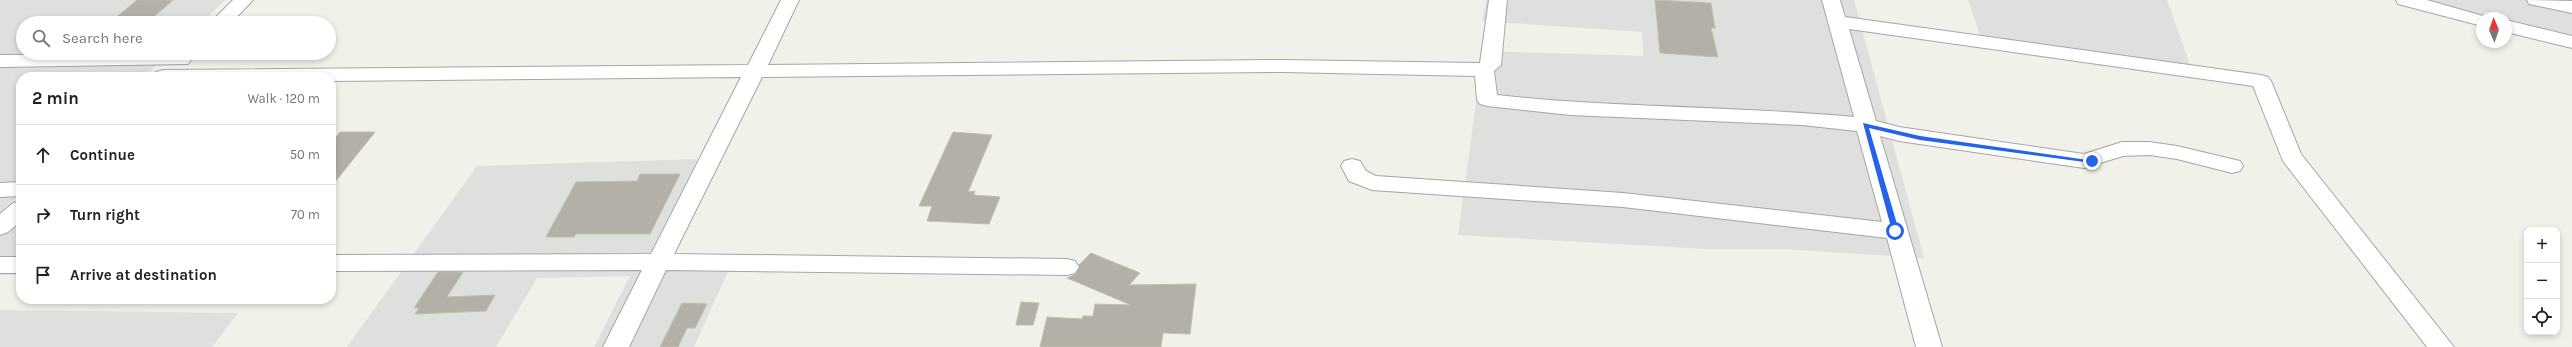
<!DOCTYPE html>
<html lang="en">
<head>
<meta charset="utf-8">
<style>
  :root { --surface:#fff; --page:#f2f2f2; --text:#202124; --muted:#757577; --line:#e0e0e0 }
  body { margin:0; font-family:Karla,sans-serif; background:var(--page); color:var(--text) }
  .controls { position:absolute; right:12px; bottom:12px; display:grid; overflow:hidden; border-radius:8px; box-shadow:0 2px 6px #0003 }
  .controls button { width:36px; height:36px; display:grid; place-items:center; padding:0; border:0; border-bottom:1px solid var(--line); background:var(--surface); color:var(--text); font:20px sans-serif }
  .compass { position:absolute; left:2476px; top:12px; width:36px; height:36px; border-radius:50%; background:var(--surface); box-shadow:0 2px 6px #0003; rotate:358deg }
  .stop { position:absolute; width:12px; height:12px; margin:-9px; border:3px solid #2563eb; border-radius:50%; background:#fff }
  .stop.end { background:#2563eb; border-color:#fff; box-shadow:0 1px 4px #0008 }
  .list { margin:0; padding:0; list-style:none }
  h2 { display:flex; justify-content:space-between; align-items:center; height:52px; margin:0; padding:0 16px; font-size:17px }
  h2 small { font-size:13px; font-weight:400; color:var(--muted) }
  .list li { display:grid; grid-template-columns:26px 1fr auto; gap:12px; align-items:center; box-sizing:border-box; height:60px; padding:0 16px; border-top:1px solid var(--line) }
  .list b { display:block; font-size:15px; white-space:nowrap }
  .list em { font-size:13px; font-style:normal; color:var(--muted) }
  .icon { flex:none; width:22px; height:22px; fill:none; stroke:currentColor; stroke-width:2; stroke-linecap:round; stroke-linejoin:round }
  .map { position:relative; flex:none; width:2572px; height:347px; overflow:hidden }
  .search { position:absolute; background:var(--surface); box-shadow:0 2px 6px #0003; left:16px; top:16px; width:320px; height:44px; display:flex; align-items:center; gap:10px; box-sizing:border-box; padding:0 14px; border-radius:22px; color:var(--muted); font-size:15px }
  .panel { position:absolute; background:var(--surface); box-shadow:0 2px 6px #0003; left:16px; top:72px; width:320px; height:232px; border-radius:16px }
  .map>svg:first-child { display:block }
</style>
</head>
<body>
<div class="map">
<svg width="2572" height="347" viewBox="0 0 2572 347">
  <rect width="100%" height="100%" fill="#f1f1e9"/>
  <path fill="#dfdfde" d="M0,0h225l-24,23h-178v30h146l-25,24h-123v116l-17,16h17v66h-21z
    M1486,0h368l70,258 -143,-9h-73l-250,-14 25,-184 160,5 -1,-24 -160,-11z
    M1968,0h199l24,67 -209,-26z
    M2407,0h165v39l-66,-16v-5h-23z
    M698,159l-55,108h87l-36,80h-100l36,-71 -93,2 -41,69h-149l130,-181z
    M0,310l238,3 -26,34h-212z"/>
  <path fill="#b3b1a7" stroke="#c2beab" d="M137,0h36l-24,21h-37z
    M1655,0l56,3 4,25h-4l7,29 -58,-4z
    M340,132h35l-44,55v-44z
    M953,132l39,3 -24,57 7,-1 -1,4 26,2 -11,27 -62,-3 5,-15h-13z
    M640,174h40l-30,60h-74l-2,3h-28l30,-55 61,-1z
    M1091,253l49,20 -11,12 67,-1 -6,50 -27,-1 -2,14h-121l7,-30 35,2 1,-3h10l2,-12 36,1 -64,-27 9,-4 3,-9z
    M438,272h25l-16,25 48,-2 -9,16 -71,3 4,-6h-5z
    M1021,302l18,1 -6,22h-17z
    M682,303l25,1 -12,24h-8l-9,19h-18z"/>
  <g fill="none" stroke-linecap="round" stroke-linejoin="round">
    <defs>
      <path id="minor" d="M233,0h20l-22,23h-21z
        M781,0h18l-31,65 514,-5 198,3 9,-63h18l-6,65 -7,6 3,24c118,13 238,11 357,22l-32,-117h18l5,17 416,58 7,2 3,4 30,73 153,193h-27l-144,-186 -30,-75 -404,-57 27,92 23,6 185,27 38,-12h27l28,4 63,15 3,5 -3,5 -8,2 -55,-14 -28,-4 -26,1 -39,12 -185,-27 -19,-5 62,211h-26l-29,-109 -264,-31 -251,-17 -23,-9 -8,-15 3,-5 8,-2 8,2 6,10 10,5 247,17 259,29 -25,-91 -55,-6 -232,-10 -83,-9 -7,-2 -3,-4 -2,-24 -193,-4 -520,5 -88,177 393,5 8,2 4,6 -4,6 -8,2 -401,-5 -37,77h-26l39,-77 -311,1v-16l320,-1 90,-177 -410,4v-4l-178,-1 3,-4 7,-2 585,-5z
        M2396,0h31l63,18h-8v8l-84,-22z
        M2527,0l45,1v12l-43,-9z
        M2506,20l66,16v12l-66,-16z
        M181,54l7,2 3,4 -3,4 -188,3v-12z
        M21,182v14l-21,1v-14z
        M21,201v20l-13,11 -8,3v-21l13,-11z
        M0,257h21v16h-21z"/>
    </defs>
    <use href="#minor" stroke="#a5a5a5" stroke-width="2"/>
    <use href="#minor" fill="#fff" fill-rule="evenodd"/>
  </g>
  <path fill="#2563eb" d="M1863,123l57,13 175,25 -3,2 -172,-23 -51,-12 30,103 -4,2 -3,-2z"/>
</svg>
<div class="controls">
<button>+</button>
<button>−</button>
<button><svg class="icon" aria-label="locate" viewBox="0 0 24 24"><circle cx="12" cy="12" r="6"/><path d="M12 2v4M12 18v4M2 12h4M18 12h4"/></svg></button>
</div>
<svg class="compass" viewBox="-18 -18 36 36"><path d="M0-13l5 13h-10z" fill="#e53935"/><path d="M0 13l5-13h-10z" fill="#757577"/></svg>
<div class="stop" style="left:1895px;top:231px"></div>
<div class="stop end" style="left:2092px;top:161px"></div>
<div class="search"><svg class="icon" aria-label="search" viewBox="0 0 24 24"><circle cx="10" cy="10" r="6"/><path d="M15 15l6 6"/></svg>Search here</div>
<section class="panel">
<h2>2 min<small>Walk · 120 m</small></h2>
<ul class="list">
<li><svg class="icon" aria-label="ahead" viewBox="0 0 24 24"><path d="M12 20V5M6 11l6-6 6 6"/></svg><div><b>Continue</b></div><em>50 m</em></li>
<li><svg class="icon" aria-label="right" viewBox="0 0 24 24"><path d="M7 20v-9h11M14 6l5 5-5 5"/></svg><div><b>Turn right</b></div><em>70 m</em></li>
<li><svg class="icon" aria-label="arrive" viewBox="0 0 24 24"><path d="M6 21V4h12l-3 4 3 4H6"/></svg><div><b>Arrive at destination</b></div></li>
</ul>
</section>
</div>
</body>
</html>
